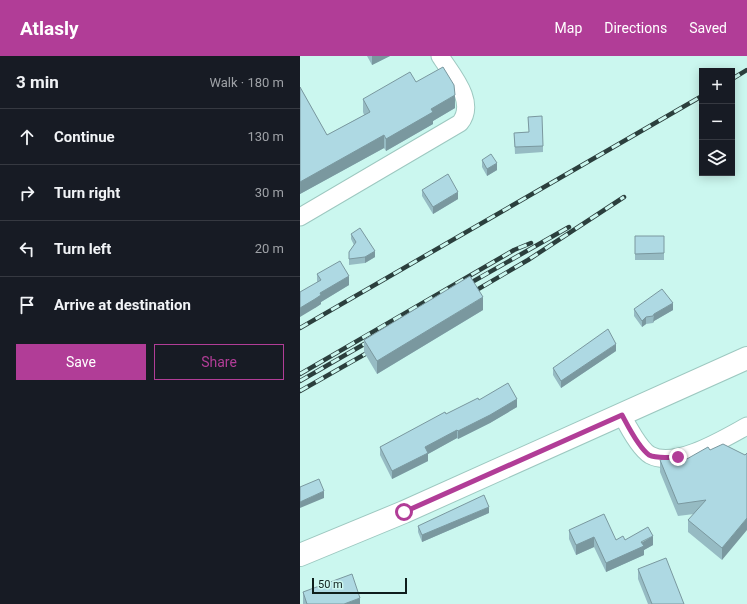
<!DOCTYPE html>
<html lang="en">
<head>
<meta charset="utf-8">
<style>
  :root { --surface:#171b24; --page:#242831; --text:#f1f3f6; --muted:#9ea1a6; --line:#363941; --accent:#b13d97 }
  body { margin:0; font-family:Roboto,sans-serif; background:var(--page); color:var(--text) }
  .controls { position:absolute; right:12px; top:12px; display:grid; overflow:hidden; border-radius:0px; box-shadow:0 2px 10px #0003 }
  .controls button { width:36px; height:36px; display:grid; place-items:center; padding:0; border:0; border-bottom:1px solid var(--line); background:var(--surface); color:var(--text); font:20px sans-serif }
  .scale { position:absolute; left:12px; bottom:10px; width:95px; box-sizing:border-box; padding-left:4px; border:2px solid #0e1e1c; border-top:0; font-size:11px; line-height:14px; white-space:nowrap; color:#0e1e1c; -webkit-text-stroke:3px #cbf7ef; paint-order:stroke }
  .stop { position:absolute; width:12px; height:12px; margin:-9px; border:3px solid #b13d97; border-radius:50%; background:#fff }
  .stop.end { background:#b13d97; border-color:#fff; box-shadow:0 1px 4px #0008 }
  .list { margin:0; padding:0; list-style:none }
  h2 { display:flex; justify-content:space-between; align-items:center; height:52px; margin:0; padding:0 16px; font-size:17px }
  h2 small { font-size:13px; font-weight:400; color:var(--muted) }
  .list li { display:grid; grid-template-columns:26px 1fr auto; gap:12px; align-items:center; box-sizing:border-box; height:56px; padding:0 16px; border-top:1px solid var(--line) }
  .list b { display:block; font-size:15px; white-space:nowrap }
  .list em { font-size:13px; font-style:normal; color:var(--muted) }
  .actions { display:flex; gap:8px; padding:12px 16px }
  .actions a { flex:1; padding:9px 0; border:1px solid var(--accent); border-radius:0px; text-align:center; font-size:14px; color:var(--accent) }
  .actions .main { background:var(--accent); color:#fff }
  .icon { flex:none; width:22px; height:22px; fill:none; stroke:currentColor; stroke-width:2; stroke-linecap:round; stroke-linejoin:round }
  .map { position:relative; flex:none; width:447px; height:548px; overflow:hidden }
  header { display:flex; align-items:center; gap:24px; box-sizing:border-box; height:56px; padding:0 20px; background:var(--accent); color:#fff }
  header strong { font-size:19px }
  nav { display:flex; gap:22px; margin-inline-start:auto; font-size:14px }
  main { display:flex }
  aside { flex:1; background:var(--surface) }
  .map>svg:first-child { display:block }
</style>
</head>
<body>
<header>
<strong>Atlasly</strong>
<nav><a>Map</a><a>Directions</a><a>Saved</a></nav>
</header>
<main>
<aside>
<h2>3 min<small>Walk · 180 m</small></h2>
<ul class="list">
<li><svg class="icon" aria-label="ahead" viewBox="0 0 24 24"><path d="M12 20V5M6 11l6-6 6 6"/></svg><div><b>Continue</b></div><em>130 m</em></li>
<li><svg class="icon" aria-label="right" viewBox="0 0 24 24"><path d="M7 20v-9h11M14 6l5 5-5 5"/></svg><div><b>Turn right</b></div><em>30 m</em></li>
<li><svg class="icon" aria-label="left" viewBox="0 0 24 24"><path d="M17 20v-9H6M10 6l-5 5 5 5"/></svg><div><b>Turn left</b></div><em>20 m</em></li>
<li><svg class="icon" aria-label="arrive" viewBox="0 0 24 24"><path d="M6 21V4h12l-3 4 3 4H6"/></svg><div><b>Arrive at destination</b></div></li>
</ul>
<div class="actions"><a class="main">Save</a><a>Share</a></div>
</aside>
<div class="map">
<svg width="447" height="548" viewBox="0 0 447 548">
  <rect width="100%" height="100%" fill="#cbf7ef"/>
  <g fill="none" stroke-linecap="round" stroke-linejoin="round">
    <defs>
      <path id="minor" d="M0,161l160,-94c17,-21 -8,-48 -20,-67
        M322,359c5,10 18,34 28,40 25,14 75,-17 97,-29"/>
      <path id="major" d="M0,499l104,-43 343,-154"/>
    </defs>
    <use href="#minor" stroke="#9dc8c0" stroke-width="19"/>
    <use href="#major" stroke="#9dc8c0" stroke-width="24"/>
    <use href="#minor" stroke="#fff" stroke-width="17"/>
    <use href="#major" stroke="#fff" stroke-width="22"/>
    <defs>
      <path id="rail" d="M432,23l15,-9
        M165,230l104,-59
        M168,239l60,-35 96,-63
        M0,272l402,-232
        M0,318l214,-124 17,-7
        M0,325l73,-42
        M0,335l74,-42"/>
    </defs>
    <use href="#rail" stroke="#2b3f3d" stroke-width="4.5"/>
    <use href="#rail" stroke="#cbf7ef" stroke-width="3" stroke-dasharray="9" stroke-linecap="butt"/>
  </g>
  <path fill="#96bbc3" d="M67,0h23l-18,9z
    M116,26l39,26 -22,13v3l-47,27 -2,-3 -84,46v-107l27,48 37,-20 -1,-3v-13z
    M228,61l15,29v6l-28,2 -1,-21 15,-1z
    M182,104l15,10 -10,6 -5,-9z
    M122,134l36,9 -25,15 -11,-18z
    M51,178l24,23 -10,6 -16,2v-13l5,-7 -3,-6z
    M335,180h29v24h-29z
    M17,218l32,11 -28,17v2l-6,4 2,-26z
    M334,253l39,1 -19,11 -1,2 -7,1 -4,3 -8,-11z
    M183,254l-106,64 -13,-22v-12z
    M316,295l-55,37 -8,-13v-7z
    M179,344l38,7 -27,16 -32,16 -1,-1 -29,16v7l-36,18 -12,-24v-8l66,-33z
    M410,394l35,5 -23,105 -34,-28v-12l6,-6 -16,2 -18,-44v-12l18,4z
    M189,457l-67,29 -4,-10v-6z
    M269,474l47,10h9l28,5 -9,5v5l-38,17 -12,-25 -18,8 -7,-16z
    M338,513l46,35h-36l-10,-25z
    M3,536l57,12h-57z"/>
  <path fill="#7a989f" d="M72,0h18l-18,9z
    M155,39v13l-22,13v3l-47,27v-12l45,-30z
    M84,79v13l-84,46v-12z
    M197,107v7l-10,6v-7z
    M158,136v7l-25,15v-7z
    M75,195v6l-10,6v-6z
    M49,220v9l-28,17v2l-6,4 -15,9v-9l20,-15z
    M183,241v13l-106,64v-13z
    M373,247v7l-19,11 -1,2 1,-9z
    M346,261v7l-4,3v-6z
    M316,288v7l-55,37v-7z
    M217,343v8l-27,16 -32,16v-8z
    M157,374v8l-29,16v7l-36,18v-8l33,-24z
    M24,435v7l-24,10v-6z
    M189,451v6l-67,29v-7z
    M447,462v12l-25,30v-12z
    M353,480v9l-9,5v5l-38,17v-9z
    M294,481v10l-18,8v-10z
    M60,542v6h-16z"/>
  <path fill="#aed9e3" stroke="#7a989f" d="M143,11l11,18 1,10 -24,14 2,3 -47,27 -2,-4 -84,47v-95l27,48 43,-23 -7,-13 47,-27 6,10z
    M242,60l1,30 -28,1 -1,-14 15,-1 -1,-15z
    M191,98l6,9 -10,6 -5,-9z
    M148,118l10,18 -25,15 -11,-17z
    M60,172l15,23 -10,6 -16,2v-7l7,-10 -5,-8z
    M335,180h29v17l-29,1z
    M40,205l9,15 -29,17 1,2 -6,4 -15,9v-16l21,-12 -4,-6z
    M170,220l13,21 -106,64 -13,-21z
    M362,233l11,14 -19,11 -1,2 -7,1 -4,4 -8,-12z
    M308,273l8,15 -55,37 -8,-13z
    M208,327l9,16 -27,16 -32,16 -1,-1 -32,17 3,6 -36,18 -12,-24 65,-35 1,2 32,-16 1,2z
    M423,388l22,11 2,-2v65l-25,30 -34,-28 18,-20 -28,4 -18,-44 14,-4 4,8 30,-17 2,3z
    M19,423l5,12 -24,11v-15z
    M184,439l5,12 -67,28 -4,-9z
    M304,458l12,26 7,-4 2,4 23,-13 5,9 -12,6 3,4 -38,17 -12,-26 -18,8 -7,-15z
    M366,502l18,46h-32l-14,-35z
    M52,518l8,24 -16,6h-37l-4,-12z"/>
  <g fill="none" stroke-linecap="round" stroke-linejoin="round">
    <path stroke="#b13d97" stroke-width="5" d="M104,456l218,-97c6,11 16,32 27,40 8,4 21,2 29,2"/>
  </g>
</svg>
<div class="controls">
<button>+</button>
<button>−</button>
<button><svg class="icon" aria-label="layers" viewBox="0 0 24 24"><path d="M12 4l9 5-9 5-9-5zM3 14l9 5 9-5"/></svg></button>
</div>
<div class="scale">50 m</div>
<div class="stop" style="left:104px;top:456px"></div>
<div class="stop end" style="left:378px;top:401px"></div>
</div>
</main>
</body>
</html>
